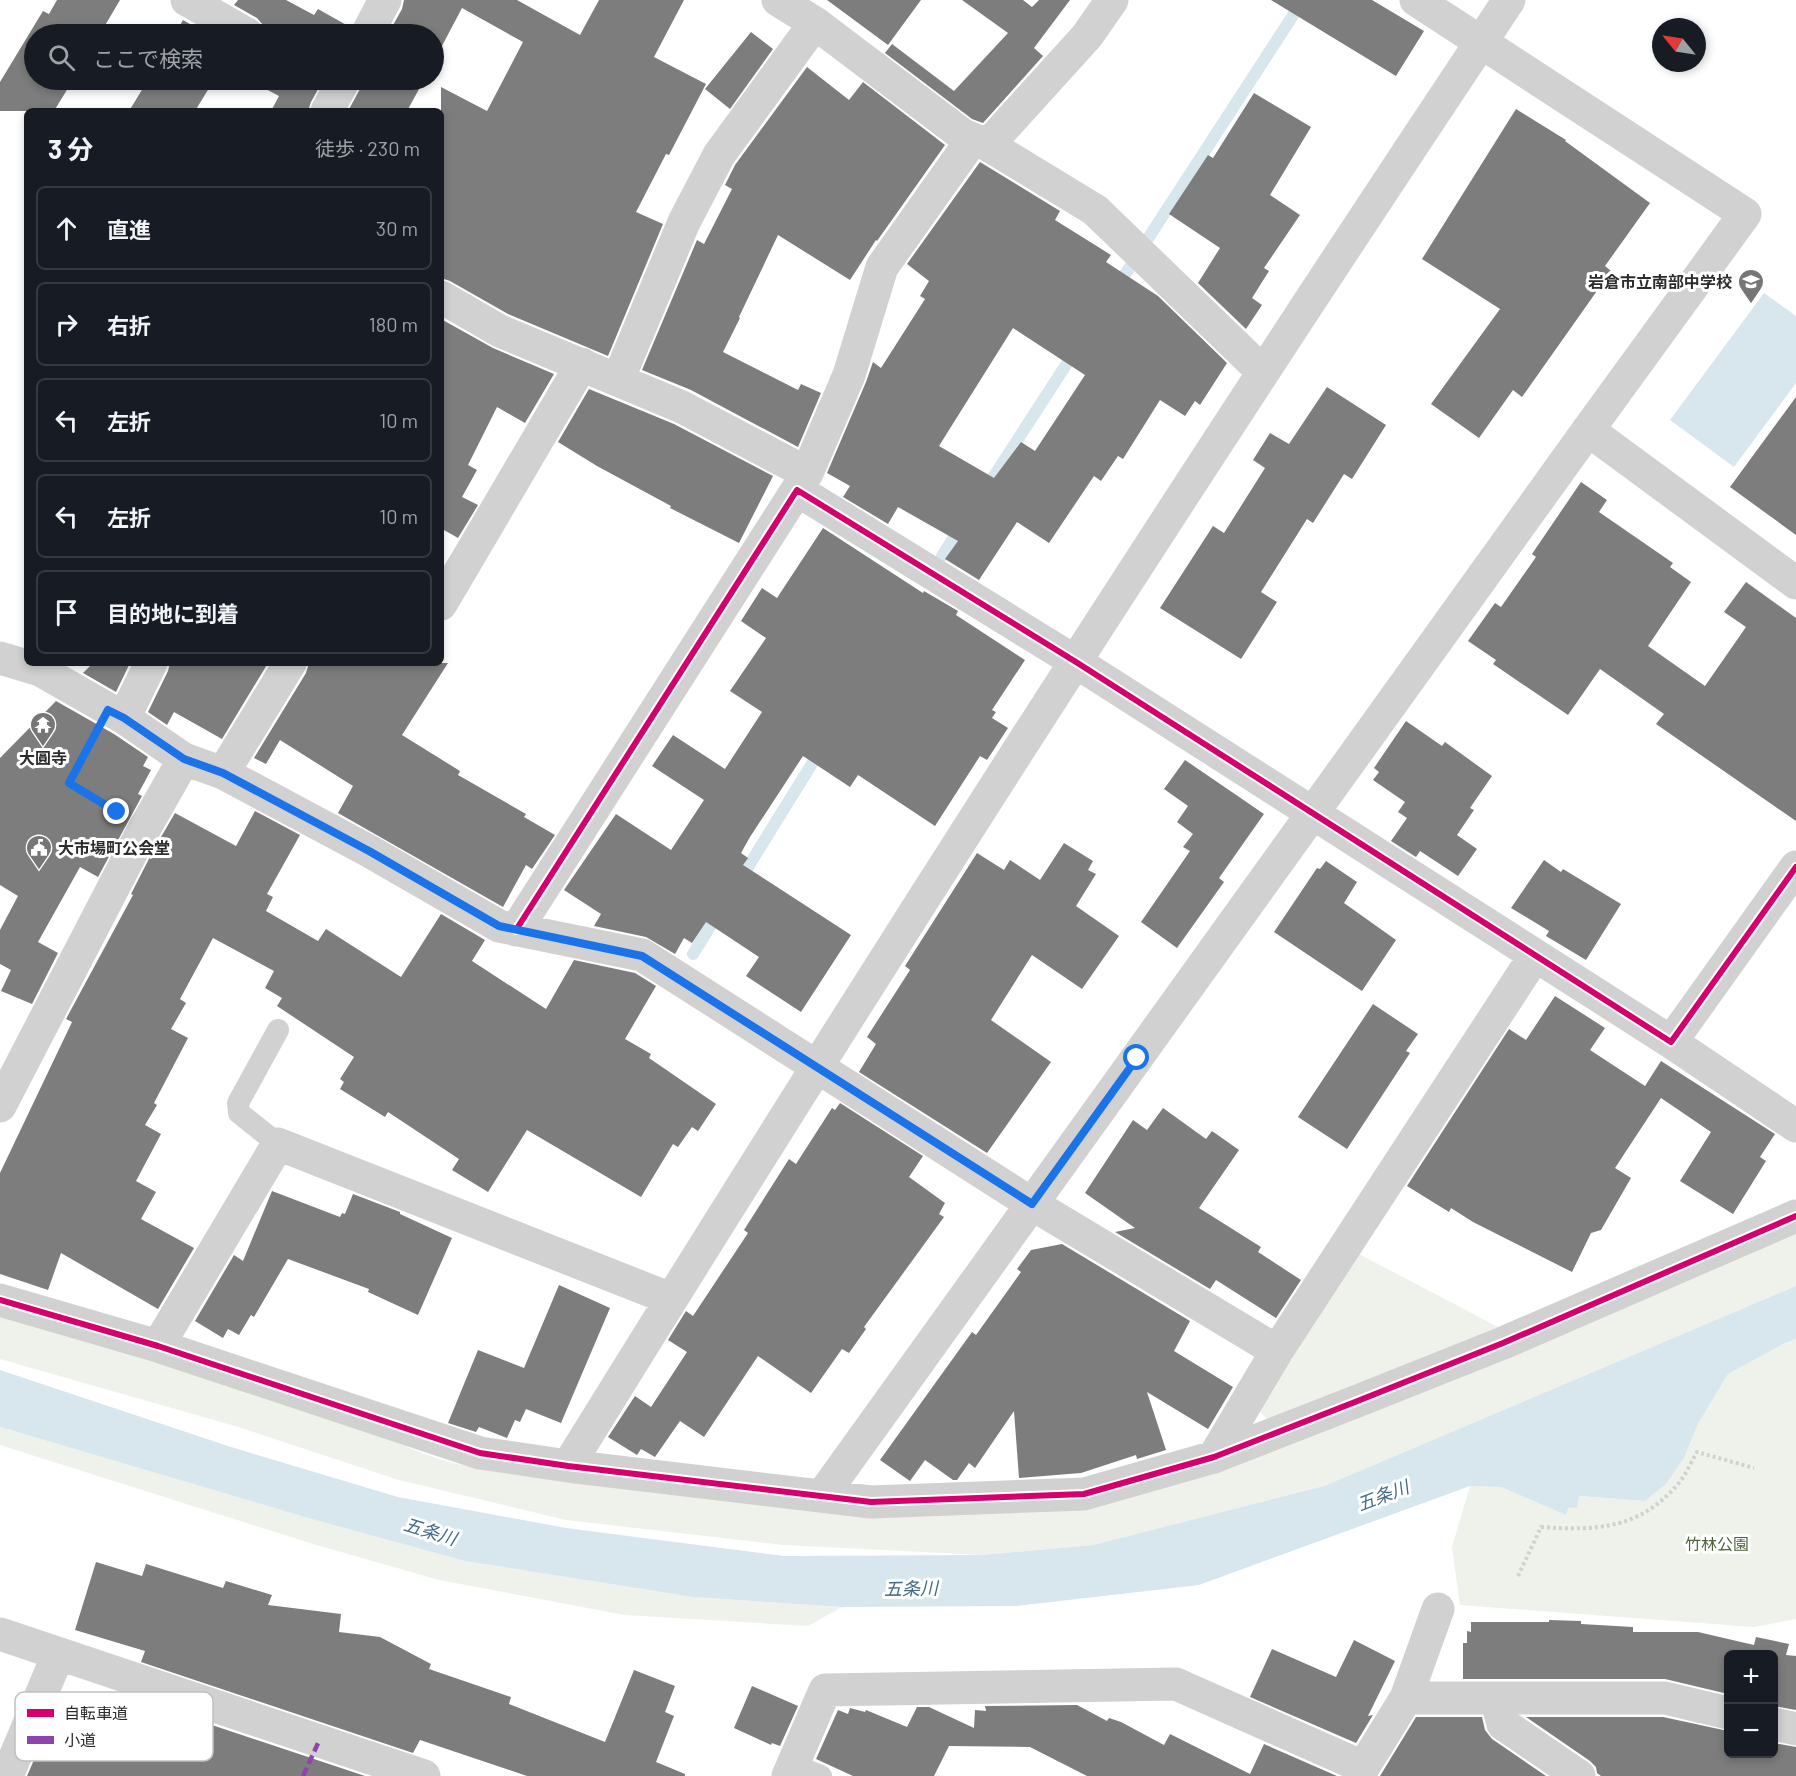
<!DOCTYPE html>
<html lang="ja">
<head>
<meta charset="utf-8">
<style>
  :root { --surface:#171b24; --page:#20242c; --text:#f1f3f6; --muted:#9ea1a6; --line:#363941 }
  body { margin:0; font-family:Barlow,"Noto Sans JP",sans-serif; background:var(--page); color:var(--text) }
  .controls { position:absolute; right:18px; bottom:18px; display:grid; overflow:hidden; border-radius:9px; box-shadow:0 3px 9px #0003 }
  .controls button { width:54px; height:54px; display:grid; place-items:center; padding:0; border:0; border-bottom:2px solid var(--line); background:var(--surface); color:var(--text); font:30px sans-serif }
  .compass { position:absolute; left:1652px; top:18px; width:54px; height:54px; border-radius:50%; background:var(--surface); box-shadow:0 3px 9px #0003; rotate:300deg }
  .stop { position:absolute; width:18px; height:18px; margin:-14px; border:4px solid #1a73e8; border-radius:50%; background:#fff }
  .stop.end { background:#1a73e8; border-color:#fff; box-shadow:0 2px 6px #0008 }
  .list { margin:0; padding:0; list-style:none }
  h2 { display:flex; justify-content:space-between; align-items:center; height:78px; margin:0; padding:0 24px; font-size:26px }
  h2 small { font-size:20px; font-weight:400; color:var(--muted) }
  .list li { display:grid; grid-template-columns:39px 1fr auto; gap:18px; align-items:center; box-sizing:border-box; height:84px; margin:0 12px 12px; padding:0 12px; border:2px solid var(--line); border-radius:9px }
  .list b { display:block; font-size:22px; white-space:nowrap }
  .list em { font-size:20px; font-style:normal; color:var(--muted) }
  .icon { flex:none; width:33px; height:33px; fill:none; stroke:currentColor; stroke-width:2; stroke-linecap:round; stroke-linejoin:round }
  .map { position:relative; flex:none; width:1796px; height:1776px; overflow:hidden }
  .search { position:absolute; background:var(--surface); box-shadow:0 3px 9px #0003; left:24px; top:24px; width:420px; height:66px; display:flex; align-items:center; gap:15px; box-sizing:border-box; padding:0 21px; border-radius:33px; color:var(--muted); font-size:22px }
  .panel { position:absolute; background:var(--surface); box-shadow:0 3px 9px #0003; left:24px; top:108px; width:420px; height:558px; border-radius:9px }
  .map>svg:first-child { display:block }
</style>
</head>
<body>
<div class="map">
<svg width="1796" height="1776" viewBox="0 0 1796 1776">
  <rect width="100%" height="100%" fill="#fff"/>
  <path fill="#eff2eb" d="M1796,1232v54l-472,200 -231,59 -111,10 -198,-10 -218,-25 -167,-40 -164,-54 -235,-67v-45l148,43 247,84c46,24 91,29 141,36l523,34z
    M1357,1253l143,75 -230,94 -12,-12z
    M1796,1339v280l-42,8 -294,-22 -8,-58 18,-61 31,1 65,28 3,-8 9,-11 67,5 21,-17 18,-26 14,-34 30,-50 57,-31z
    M0,1427l315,93 150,41 228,36 149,10 -34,19 -183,-11 -186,-35 -126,-36 -313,-99z"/>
  <path fill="#d8e6ee" d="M1764,293l32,23v67l-62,84 -64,-47z
    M1796,1286v53l-11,4 -57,31 -30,50 -14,34 -18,26 -21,17 -66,-5 -2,12 -8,-1 -3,8 -65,-28 -31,-1 -271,99 -183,21 -174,1 -149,-10 -228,-36 -150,-41 -315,-93v-57l231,77 167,50 168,31 218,28 198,-1 111,-10 231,-59z"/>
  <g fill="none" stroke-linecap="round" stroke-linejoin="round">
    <path stroke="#d8e6ee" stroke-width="12" d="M1147,240l156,-240
      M1117,286l15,-22
      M985,490l90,-139
      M942,556l20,-31
      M740,880l81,-131
      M693,954l26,-42"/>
  </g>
  <path fill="#7d7d7d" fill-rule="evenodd" d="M57,0h63l-20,34h-66v46h39l-19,31h-54v-29l43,-71 6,3z
    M238,0h48l28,15 4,-6 32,18 -2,7h-82l-3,-9 -6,-7 -23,-13z
    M404,0h113l63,35 19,-35h85l-30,57 52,27 -37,71 -3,-1 -30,58 27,12 -55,132 -100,-42 -58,-33 -9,-3v-191l46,24 36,-69 -61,-34 -28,53v-27h-46l14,-25z
    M827,0h94l-33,45z
    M962,0h61l9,7 7,-7h31l-36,48 9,8 -60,67 -11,-4 -87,-66 7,-9 62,47 54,-58z
    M1271,0h101l52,31 -28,45z
    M183,20l24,14h-32z
    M751,32l22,17 -43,60 -25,-20z
    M807,67l42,33 14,-18 82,63 -68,96 -1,-1 -26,40 -72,-45 -39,82 1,1 -17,34 75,38 3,-6 20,9 -23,54 -107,-57 -49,-20 55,-130 7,4 28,-55 -7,-4 10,-20z
    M148,80h66l-19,31h-66z
    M249,80h74l-12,22 -3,9h-37l8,-15z
    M363,80h61l-17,31h-59l12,-22z
    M1254,93l57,34 -41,68 30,20 -36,53 5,3 -17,27 10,7 -16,24 -48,-46 22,-35 -51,-34 39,-59 5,3z
    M1516,109l50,31 -1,1 85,62 -45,63 6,5 -89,126 -9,-7 -34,48 -48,-34 69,-95 -78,-50z
    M980,162l80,49 -5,9 56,35 -5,7 52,34 69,67 -27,42 -5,-4 -10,15 -25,-16 -37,59 -5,-3 -17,25 -7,-5 -45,67 -32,-21 -38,58 -34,-21 13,-18 -60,-34 -10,17 -45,-27 7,-11 -23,-13 39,-91 7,-20 8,6 44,-69 -5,-3 9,-15 -22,-17zM1013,328l72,47 -50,76 -14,-9 -27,36 -55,-32z
    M441,319l52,29 61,26 -29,49 -28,-16 -29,58 9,5 -15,27 16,8 -20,33 -14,-8 -3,5z
    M1327,387l59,38 -34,54 -8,-5 -31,49 -6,-4 -46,73 16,10 -36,57 -81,-51 53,-82 11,7 41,-65 -12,-8 17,-27 19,11z
    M589,389l85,35 99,52 -34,67 -69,-35 1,-2 -74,-40 -39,-24z
    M1796,397v138l-66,-48z
    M1581,482l26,18 -8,12 74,51 -3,4 21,15 -43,64 57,40 41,-59 -22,-15 22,-30 50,36v203l-140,-97 8,-10 -64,-45 -32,46 -75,-51 3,-4 -28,-19 27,-38 6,4 35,-50 -4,-3z
    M823,528l100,65 1,-2 34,20 -2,4 69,45 -33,50 4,2 -4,6 16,10 -21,32 -7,-4 -45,70 -77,-51 -8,12 -47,-31 -53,81 -9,16 7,5 -5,7 108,70 -50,77 -55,-36 13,-19 -53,-35 -14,21 -8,-5 -9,16 -29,-17 -52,-11 7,-12 -37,-24 52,-76 55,36 33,-50 -52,-34 21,-31 52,34 37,-57 -32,-21 36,-53 -25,-17 21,-33 15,10z
    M93,663h37l-14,29 -33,-19z
    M170,663h98l-46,76 -48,-27 -7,13 -19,-13 20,-41z
    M309,663h139l-46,72 58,36 -2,4 68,39 -2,3 31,18 -23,34 -6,-4 -23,42 -165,-94 15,-27 -73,-46 -14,24 -12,-6 52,-85z
    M56,701l58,33 34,23 -5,9 8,4 -13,24 4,2 -44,81 -18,-10 -42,75 20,11 -26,51 -31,-13 10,-21 -11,-6v-34l18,-34 -18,-11v-127z
    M1406,721l36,25 3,-4 47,34 -22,32 4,2 -17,25 20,14 -19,27 -38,-25 -4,6 -25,-16 16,-23 -9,-6 7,-10 -32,-22 6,-8 -5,-4z
    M1185,760l79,54 -45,64 5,4 -47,66 -36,-26 49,-71 -7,-4 10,-13 -16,-12 11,-16 -24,-17z
    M255,811l45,24 -33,59 6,3 -7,14 52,30 8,-12 75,48 40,-63 44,26 -13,21 74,48 28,-49 61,13 21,13 -31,53 26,15 -2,4 67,46 -18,27 -6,-4 -14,20 -5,-3 -32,53 -114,-67 -39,62 -36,-22 7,-11 -71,-47 -3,5 -45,-28 4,-7 -4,-3 14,-22 -77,-51 5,-8 -17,-10 9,-17 -61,-33 -33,61 6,4 -15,26 17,9 -34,65 3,2 -12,20 16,9 -25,47 20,11 -15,27 53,29 -36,61 -97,-56 -13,37 -48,-16v-101l72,-151 -6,-3 67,-124 -2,-1 23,-45 21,-36 61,33z
    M1064,843l29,18 -5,9 8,4 -20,32 43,30 -37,53 -50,-34 -41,65 60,42 -64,91 -128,-81 17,-28 -9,-7 43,-67 -5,-4 72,-113 27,17 6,-10 30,20z
    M1544,860l17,12 2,-3 58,35 -35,56 -40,-24 3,-5 -38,-23z
    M1326,861l31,21 -13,21 52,37 -34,51 -88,-59 43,-64 3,1z
    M1555,996l50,32 -15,22 55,36 16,-25 114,73 -15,23 6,4 -33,53 -53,-33 31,-49 -50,-34 -46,70 16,10 -30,52 -10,3 -19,39 -99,-50 -22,-14 -2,4 -42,-26 102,-157 17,11z
    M1373,1004l45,30 -12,17 4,2 -63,96 -49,-32z
    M840,1103l83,53 -14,21 36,26 -6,11 5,3 -80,110 2,2 -17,24 -7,-4 -31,44 -53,-37 -54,81 -24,-16 -25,36 -14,-8 -4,6 -29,-18 27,-41 16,11 36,-55 -19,-12 18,-29 7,5 55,-83 -4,-3 45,-71 7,5 36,-56 3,2z
    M1163,1108l43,31 6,-8 27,19 -40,58 62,39 -3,5 43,28 -25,38 -60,-38 -6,9 -95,-57 20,-4 -50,-35 48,-73 14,10z
    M272,1191l68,26 2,-4 3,1 8,-20 47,18v2l52,24 -34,77 -50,-23 1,-3 -81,-30 -34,58 -3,-2 -12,20 -11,-6 -5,9 -28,-17 39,-66 9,6z
    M1062,1244l128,77 -16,30 59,36 -25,42 -61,-37 19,58 -29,9 -1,-4 -55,18 -62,5 -5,-67 -39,57 -6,-5 -12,17h-4l-28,-20 -15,21 -30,-21 92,-128 4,3 45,-63 -4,-3 14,-19z
    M559,1285l51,23 -49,115 -35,-14 -6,13 -5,-2 -8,18 -28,-11 -3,5 -28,-9 30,-73 46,18z
    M96,1562l46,14 4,-12 77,24 3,-7 46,14 -4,10 73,9 -2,18 41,5 51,27 -2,5 82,28 -2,7 96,38 29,-72 41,16 -10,26 9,4 -18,46 29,12v2h-158l-107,-36 -7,13 -272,-91 4,-11 -70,-21z
    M1549,1620l32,1v3l52,3v5h65l56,13 2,-8 33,7 -3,11 10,1v54l-23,-4v-52h-45v40l-63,-15h-202v-36h4v-12l4,1v-10h78z
    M1354,1640l41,21 -27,55 5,-1 -17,28 -106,-46 22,-48 64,28z
    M752,1686l46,20 -18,40 -8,-3 -1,2 -37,-17z
    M128,1697l237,79h-338l26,-60 59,22z
    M1077,1705l30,16 2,-3 12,4 43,23 6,-11 80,40 14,-30 73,32h-250l-57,-29 -81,-1 -15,30h-81l-37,-17 22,-49 10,4 2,-6 15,4 1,-2 41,17 10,-20h12l45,21 1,-18 11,1 -1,-5z
    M1416,1717h66l3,13 7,9 54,37h-166z
    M1526,1717h137l65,14v23h45v-11l23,4v29h-195l-4,-3 -1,-6 -6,-6z"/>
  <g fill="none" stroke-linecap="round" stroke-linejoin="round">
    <path stroke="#d1d1d1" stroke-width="4" stroke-dasharray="3 3" stroke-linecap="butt" d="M91,743l-22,40 44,27
      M1518,1576l23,-49c55,4 99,2 137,-43 8,-9 13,-22 19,-32l57,16"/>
    <path stroke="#d1d1d1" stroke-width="22" d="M278,1144l-39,-31 -1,-10 40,-73
      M793,1765l28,11"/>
    <path stroke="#d1d1d1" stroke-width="33" d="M187,0l60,34
      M778,0l37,23 148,112 25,10 107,65 168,162
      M367,34l18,-34
      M327,111l17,-31
      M988,145l99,-109 25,-36
      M441,297l59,34 182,76 125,66
      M618,380l66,-158 35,-67 96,-132
      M797,490l10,-17 42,-98 33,-108 90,-127
      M441,604l141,-240
      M0,658l40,12 84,48 60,41 39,14 146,78 130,75 143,29 390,249 245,147
      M124,718l27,-55
      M223,773l67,-110
      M516,930l281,-440 279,172 595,380 125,-175
      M1671,1042l125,84
      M0,1106l138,-266 46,-81
      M0,1300l158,46 322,107 88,13 303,36 213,-8 130,-37 141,-55 148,-59 293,-127
      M158,1346l120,-202 393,155
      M1214,1457l63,-106 257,-394
      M568,1466c305,-494 619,-983 941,-1466
      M822,1496l766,-1066
      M0,1634l424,142
      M1406,1698l32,-89
      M1496,1698l7,26 76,52
      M1774,1724l22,5
      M7,1776l51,-121
      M788,1776l37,-86 351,-6 187,83
      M1358,1776l48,-78h259l63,15"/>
    <path stroke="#d1d1d1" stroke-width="33" d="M1416,0l329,214 -157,216 208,153"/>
    <path stroke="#8e44ad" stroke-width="4.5" stroke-dasharray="9 4.5" stroke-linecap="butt" d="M303,1776l16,-35"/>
    <defs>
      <path id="cycleway" d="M516,930l281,-440 279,172 595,380 125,-175
        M0,1300l158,46 322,107 88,13 303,36 213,-8 130,-37 141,-55 148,-59 293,-127"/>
    </defs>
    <use href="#cycleway" stroke="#fff" stroke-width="10"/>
    <use href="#cycleway" stroke="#d6006c" stroke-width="6"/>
  </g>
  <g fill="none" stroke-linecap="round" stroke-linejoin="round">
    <path stroke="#1a73e8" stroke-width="8" d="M117,812l-48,-29 39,-73 16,8 60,41 39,14 146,78 130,75 143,30 390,248 105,-146"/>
  </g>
  <defs>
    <symbol id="school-pin" viewBox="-11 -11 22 30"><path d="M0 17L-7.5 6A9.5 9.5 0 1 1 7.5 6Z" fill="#767676" stroke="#fff"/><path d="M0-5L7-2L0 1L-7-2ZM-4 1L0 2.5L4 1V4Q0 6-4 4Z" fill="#fff"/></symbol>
    <symbol id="temple-pin" viewBox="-11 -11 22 30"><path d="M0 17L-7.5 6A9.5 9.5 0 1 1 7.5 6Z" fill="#767676" stroke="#fff"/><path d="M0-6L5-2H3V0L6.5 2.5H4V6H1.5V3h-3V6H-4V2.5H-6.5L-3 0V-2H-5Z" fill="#fff"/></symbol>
    <symbol id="civic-pin" viewBox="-11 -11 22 30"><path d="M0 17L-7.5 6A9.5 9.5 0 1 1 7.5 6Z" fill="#767676" stroke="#fff"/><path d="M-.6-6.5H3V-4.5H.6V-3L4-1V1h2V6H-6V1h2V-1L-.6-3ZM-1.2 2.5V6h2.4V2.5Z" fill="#fff"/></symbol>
  </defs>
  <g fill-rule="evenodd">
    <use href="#school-pin" x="1736" y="267" width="30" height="40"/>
    <use href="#temple-pin" x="28" y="710" width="30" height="40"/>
    <use href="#civic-pin" x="24" y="833" width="30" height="40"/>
  </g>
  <g text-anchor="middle" stroke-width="6" stroke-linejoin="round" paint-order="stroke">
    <g font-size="16" font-weight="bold" fill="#2c2c2c" stroke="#fff" text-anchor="end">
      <text x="1732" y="288">岩倉市立南部中学校</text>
      <text x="43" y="764" text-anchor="middle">大圓寺</text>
      <text x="58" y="854" text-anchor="start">大市場町公会堂</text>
    </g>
    <g font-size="16" fill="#4f633e" stroke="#fff">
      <text x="1717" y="1550">竹林公園</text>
    </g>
    <g font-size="18" font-style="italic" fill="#436b85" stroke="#fff">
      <text transform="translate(1383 1496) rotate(-21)" y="6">五条川</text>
      <text transform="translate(430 1532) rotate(17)" y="6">五条川</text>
      <text transform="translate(911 1589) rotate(-1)" y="6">五条川</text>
    </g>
  </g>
  <rect x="15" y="1692" width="198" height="69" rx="9" fill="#fff" stroke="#c0c0c0" stroke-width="1.5"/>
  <rect x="27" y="1709" width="27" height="8" fill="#d6006c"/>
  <rect x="27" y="1736" width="27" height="8" fill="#8e44ad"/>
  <g font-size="16" fill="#2c2c2c">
    <text x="64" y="1719">自転車道</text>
    <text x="64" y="1746">小道</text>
  </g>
</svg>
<div class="controls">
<button>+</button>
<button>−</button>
</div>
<svg class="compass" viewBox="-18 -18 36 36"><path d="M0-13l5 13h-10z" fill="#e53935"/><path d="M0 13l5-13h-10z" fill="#9ea1a6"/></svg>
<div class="stop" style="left:1137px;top:1058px"></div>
<div class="stop end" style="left:117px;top:812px"></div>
<div class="search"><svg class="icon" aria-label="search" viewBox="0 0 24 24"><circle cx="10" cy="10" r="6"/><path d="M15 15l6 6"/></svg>ここで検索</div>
<section class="panel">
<h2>3 分<small>徒歩 · 230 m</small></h2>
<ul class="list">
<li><svg class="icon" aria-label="ahead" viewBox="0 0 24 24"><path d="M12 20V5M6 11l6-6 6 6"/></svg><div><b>直進</b></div><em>30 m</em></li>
<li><svg class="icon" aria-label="right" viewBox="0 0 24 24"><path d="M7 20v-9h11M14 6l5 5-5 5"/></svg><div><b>右折</b></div><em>180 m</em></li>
<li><svg class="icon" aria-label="left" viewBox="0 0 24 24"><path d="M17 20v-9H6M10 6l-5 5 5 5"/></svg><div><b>左折</b></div><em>10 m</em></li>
<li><svg class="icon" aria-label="left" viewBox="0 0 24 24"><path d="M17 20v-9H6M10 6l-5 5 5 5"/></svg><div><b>左折</b></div><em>10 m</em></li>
<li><svg class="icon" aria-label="arrive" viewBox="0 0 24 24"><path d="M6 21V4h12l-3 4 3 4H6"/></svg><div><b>目的地に到着</b></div></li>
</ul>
</section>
</div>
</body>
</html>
